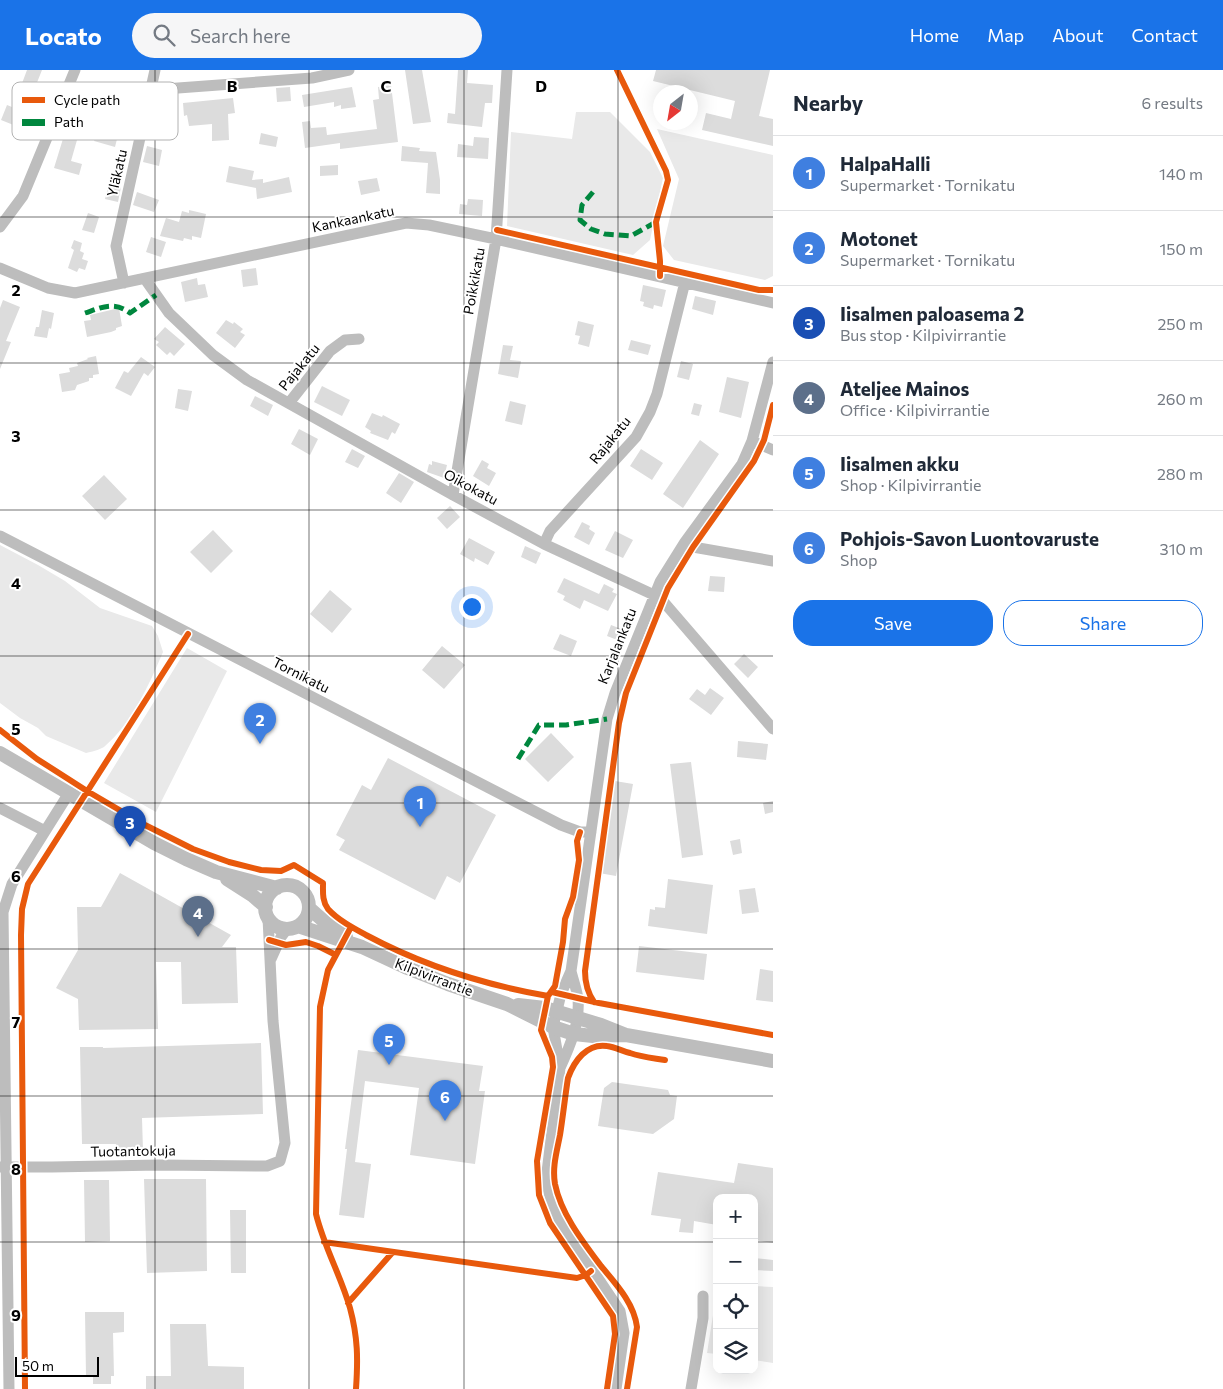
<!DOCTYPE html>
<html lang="en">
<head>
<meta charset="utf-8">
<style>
  :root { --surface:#fff; --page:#f6f6f7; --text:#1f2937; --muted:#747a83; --line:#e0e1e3; --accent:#1a73e8 }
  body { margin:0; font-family:Commissioner,sans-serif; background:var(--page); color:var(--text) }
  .controls { position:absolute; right:15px; bottom:15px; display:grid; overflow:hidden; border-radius:10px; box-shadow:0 5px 20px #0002 }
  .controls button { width:45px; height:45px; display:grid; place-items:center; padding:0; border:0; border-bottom:1px solid var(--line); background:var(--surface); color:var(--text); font:25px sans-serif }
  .compass { position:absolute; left:653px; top:15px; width:45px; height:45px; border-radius:50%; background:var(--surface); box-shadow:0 5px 20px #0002; rotate:211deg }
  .scale { position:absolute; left:15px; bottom:12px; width:84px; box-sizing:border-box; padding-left:5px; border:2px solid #000; border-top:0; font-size:14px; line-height:18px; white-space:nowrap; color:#000; -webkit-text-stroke:4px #fff; paint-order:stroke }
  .you { position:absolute; left:471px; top:536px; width:18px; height:18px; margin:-12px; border:4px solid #fff; border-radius:50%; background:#1a73e8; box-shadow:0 0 0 8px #1a73e833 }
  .badge { display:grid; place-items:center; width:32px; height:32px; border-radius:50%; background:var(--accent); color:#fff; font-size:16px; font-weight:700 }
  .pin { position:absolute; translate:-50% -41px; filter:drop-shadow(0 1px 2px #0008) }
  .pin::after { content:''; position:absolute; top:26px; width:18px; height:15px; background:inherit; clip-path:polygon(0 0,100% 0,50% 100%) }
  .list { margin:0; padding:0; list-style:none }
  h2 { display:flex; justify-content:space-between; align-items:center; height:65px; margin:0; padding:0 20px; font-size:21px }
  h2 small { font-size:16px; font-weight:400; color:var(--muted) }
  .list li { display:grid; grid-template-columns:32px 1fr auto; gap:15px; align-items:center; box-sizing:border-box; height:75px; padding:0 20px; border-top:1px solid var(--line) }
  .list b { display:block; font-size:19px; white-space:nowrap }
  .list p { margin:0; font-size:16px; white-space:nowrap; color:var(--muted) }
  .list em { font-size:16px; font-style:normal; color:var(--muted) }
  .actions { display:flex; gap:10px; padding:15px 20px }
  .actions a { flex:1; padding:11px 0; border:1px solid var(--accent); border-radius:20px; text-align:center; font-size:18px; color:var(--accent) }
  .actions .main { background:var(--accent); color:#fff }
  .icon { flex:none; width:28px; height:28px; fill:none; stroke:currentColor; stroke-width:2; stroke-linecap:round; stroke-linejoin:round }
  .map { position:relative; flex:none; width:773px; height:1319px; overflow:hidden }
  header { display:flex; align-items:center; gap:30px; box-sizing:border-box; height:70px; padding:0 25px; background:var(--accent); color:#fff }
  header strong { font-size:24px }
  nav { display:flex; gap:28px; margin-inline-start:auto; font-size:18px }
  .search { width:350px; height:45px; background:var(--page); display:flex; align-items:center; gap:12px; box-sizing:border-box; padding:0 18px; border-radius:28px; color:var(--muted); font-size:19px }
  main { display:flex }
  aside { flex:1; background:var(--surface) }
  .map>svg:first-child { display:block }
</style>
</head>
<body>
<header>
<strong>Locato</strong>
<div class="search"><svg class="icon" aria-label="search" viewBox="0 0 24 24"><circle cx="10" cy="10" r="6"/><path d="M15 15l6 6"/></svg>Search here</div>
<nav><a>Home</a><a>Map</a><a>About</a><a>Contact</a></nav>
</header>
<main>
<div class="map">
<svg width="773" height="1319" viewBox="0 0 773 1319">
  <rect width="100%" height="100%" fill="#fff"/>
  <path fill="#e9e9e9" d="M576,42h34l40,40 13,26 -13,62 -17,15 -126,-29 4,-94 61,7z
    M657,59l116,26v121l-8,4 -91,-20 -11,-14 16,-67z
    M0,475l38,20 27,16 35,27 52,18 6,10 5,16c-14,33 -31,71 -59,95 -5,3 -13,5 -18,6l-40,-17 -8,-8 -18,-10 -20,-15z
    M187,578l40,23 -71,141 -52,-29z
    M754,1216l19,1v76l-19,-3z
    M717,1220v64l-10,-1z"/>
  <path fill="#dcdcdc" d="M27,0h15l-8,20 -13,-4z
    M405,0h17l9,52 -18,2z
    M458,0h10l-1,13 26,2 -1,18h-7l-3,24 -35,-4 1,-10 7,1z
    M656,0h114l-11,46 14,3v27l-71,-16 4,-17 25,6 4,-18 -82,-20z
    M391,15l7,57 -58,7v-6l-35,5 -3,-26 8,-1 1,7 15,-1 1,8 50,-6 -4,-29 6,-1 -1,-12z
    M290,17l1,14 -14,1 -1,-14z
    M352,17l4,20 -15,2v-4l-7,2v-5l-30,5 -2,-12z
    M233,28l2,15 -7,1 1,26 -17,1v-17l-23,2 -2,-11 -3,1 -1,-13z
    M7,35l30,12 -6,15 -30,-12z
    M66,59l13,4 -8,28 11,3 -3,11 -25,-7z
    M97,63l20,6 -2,8 -21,-6z
    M261,63l17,4 -2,10 -17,-3z
    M474,67l15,1 -1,21 -31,-2 1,-13 15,2z
    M147,76l15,4 -3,16 -16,-4z
    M402,76l18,2 -1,3 17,1 4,28v14l-14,-1 2,-30 -27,-2z
    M338,95v10l-18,1v-10z
    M229,96l25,5 -2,9 11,-1v4l26,-6 3,15 -35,7 -1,-11 -30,-6z
    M377,108l3,13 -19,4 -3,-14z
    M109,114l12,3 -3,15 -13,-3z
    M137,122l22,8 -5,12 -21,-7z
    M468,129l15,1 -1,16 -23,-2 1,-10 7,1z
    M189,140l17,4 -5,24 -9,-2v4l-8,-2 -1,3 -23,-5 6,-18 13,4 3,-11 7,2z
    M88,143l11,4 -5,16 -12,-3z
    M151,167l15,5 -5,15 -15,-5z
    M74,170l8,3 -2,8 4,2 -2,6 6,2 -3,9 -6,-2 -2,4 -9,-4 6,-18 -3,-2z
    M256,198l2,17 -15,2 -2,-17z
    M197,208l1,7 7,-1 3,13 -23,5 -4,-20z
    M643,215l23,5 -4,17 -8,-2 -1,4 -10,-3 1,-4 -4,-1z
    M695,226l21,5 -3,14 -21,-6z
    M3,230l17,7 -14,34 5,1 -11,27v-61z
    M119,238l3,18 -6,2v2l-5,2 -24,5 -3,-16 7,-1 -1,-5z
    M42,240l12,3 -3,16 -2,-1 -2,10 -13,-2 2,-9h3z
    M226,250l7,4 1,-2 9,7 -3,3 5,3 -10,13 -19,-15z
    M578,251l16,4 -5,22 -11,-3 2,-8 -5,-1z
    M165,257l20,17 -11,12 -4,-4 -3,3 -11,-10 3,-3 -5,-3z
    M631,270l20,5 -3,10 -20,-5z
    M503,275l10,1 -3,14 11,1 -3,17 -20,-4z
    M96,286l3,18 -6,1v3h-4v3l-12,4 -2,5 -13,2 -3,-18 11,-2 -1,-4 9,-2 -1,-3 11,-4 -1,-1z
    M141,287l14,10 -7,9 -4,-3 -13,23 -16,-8 9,-17 4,2z
    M681,291l12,3 -4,16 -12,-3z
    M727,307l22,5 -8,36 -22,-6z
    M322,316l28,14 -8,16 -28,-14z
    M178,319l14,2 -4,20 -13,-3z
    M255,326l18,9 -5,11 -18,-10z
    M510,331l16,4 -4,20 -17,-4z
    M694,333l8,2 -3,11 -8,-2z
    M372,343l10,4 1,-2 17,9 -5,10 -3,-2 -4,8 -18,-7 1,-2 -6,-4z
    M299,359l19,10 -8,16 -19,-11z
    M700,370l19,14 -36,54 -20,-14z
    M352,379l13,7 -7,12 -13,-6z
    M641,379l22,14 -11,17 -22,-14z
    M482,390l7,4 -2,4 9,5 -7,13 -16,-10z
    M432,391l15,4 -3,13 -17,-6 2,-8 3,1z
    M399,403l15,9 -13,21 -15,-10z
    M104,405l23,24 -22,21 -23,-24z
    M450,436l10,11 -13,12 -10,-11z
    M582,452l8,4 -1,3 6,4 -6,12 -15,-8z
    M213,460l20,21 -22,22 -21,-21z
    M615,461l18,9 -10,18 -18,-8z
    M469,468l26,14 -7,13 -13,-7 -1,4 -14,-8z
    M525,476l16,7 -5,11 -15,-7z
    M710,506l15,1 -1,15 -16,-1z
    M564,508l35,16 5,-10 10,5 -2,3 5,2 -9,17 -24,-11 -4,9 -17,-9 2,-4 -8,-4z
    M330,520l22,19 -20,24 -22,-19z
    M611,555l13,5 -4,11 -13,-5z
    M560,564l17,7 -6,15 -18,-7z
    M442,576l23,19 -21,24 -22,-19z
    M744,584l14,13 -10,11 -14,-14z
    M710,618l14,10 -13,17 -22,-16 8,-10 8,6z
    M551,663l23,24 -26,25 -23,-23z
    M738,671l30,3 -2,16 -29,-3z
    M388,688l108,57 -36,68 -13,-7 -12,24 -96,-50 6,-10 -9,-5 26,-50 9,5z
    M691,692l12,93 -21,3 -12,-94z
    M615,711l18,3 -17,92 -17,-3z
    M773,731v11l-8,2 -2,-11z
    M740,769l2,14 -9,2 -3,-14z
    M120,803l111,62 -9,12h14l2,56 -56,1 -1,-42h-25l2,67 -79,1 -1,-31 -22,-11 22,-38 -1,-43h24z
    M668,809l45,6 -6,49 -59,-8 2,-17 5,1v-3l10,1z
    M755,818l4,24 -17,2 -3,-24z
    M639,876l68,8 -3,26 -68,-8z
    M760,899l13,2v31l-17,-2z
    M261,973l2,71 -121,4 1,33 -26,1 -1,-8h-34l-2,-97h23v1z
    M358,980l125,16 -4,25h6l-10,73 -65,-9 9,-67 -54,-7 -10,81 16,2 -7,54 -25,-3 8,-66h-2z
    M612,1012l56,8 2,5 7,1 -3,23 -21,15 -55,-8 6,-38z
    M738,1093l35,5v75l-19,-3v-42h-37v27l-23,-4 -1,12 -14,-1 2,-13 -30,-4 7,-43 76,11z
    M144,1109h62l1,92 -60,2z
    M84,1110h25l1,61 -25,1z
    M230,1140h16v63h-15z
    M754,1188l19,2v11l-19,-1z
    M85,1242h39v20l-11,1 1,43h-3v8h-18v-8h-7z
    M170,1254h36l2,42 36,1v22h-98v-13h25z"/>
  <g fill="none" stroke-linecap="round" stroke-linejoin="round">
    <path stroke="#bdbdbd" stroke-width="11" d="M69,18l12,3 70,-1 161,-12 37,-8
      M0,157l23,-31 52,-126
      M0,198l48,20 27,5 331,-70 23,2 67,14 277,64
      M145,209l24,34 44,42 34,25 206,115 91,49 110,51 8,5 111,129
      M124,213l-8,-37 39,-176
      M289,333l41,-52 15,-11 14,-1
      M752,371l21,9
      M453,425l43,-256 11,-169
      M0,466l561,289 19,7h11
      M685,472l8,5 80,14
      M544,474l6,-13 86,-94 14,-25 7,-18 28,-112
      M0,738l45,23
      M271,889l10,-22 6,-8
      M571,901c2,9 6,19 7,28 2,24 -8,47 -18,69l-7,-41 8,-33 10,-23 36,-252 8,-26 45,-111 25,-40 57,-78 10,-23 21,-79
      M560,998l-14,112 6,25 5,12 63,94 4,22 -8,56
      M0,1097h52l107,-2 108,1 13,-5 5,-18 -12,-122 -5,-103
      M9,1319l-6,-477 9,-28 57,-91
      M691,1319l12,-71v-22"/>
    <path stroke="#bdbdbd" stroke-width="14" d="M0,683l154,90 32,16 30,13 61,16
      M227,809l25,16 14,12
      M265 837a22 22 0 1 1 44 0a22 22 0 1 1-44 0Z
      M309,838l17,15 20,14
      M298,856l64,21 43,20 43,17 59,20 46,23 21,7 19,2 33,-1
      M518,935l27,3 56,17 25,10 147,26"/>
    <path stroke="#00873e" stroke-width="5" stroke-dasharray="10 5" stroke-linecap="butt" d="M593,122l-11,13 -2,15 11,9 14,5 26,2 25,-14
      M85,243c18,-6 29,-12 45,0l26,-18
      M518,689l21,-34h27l41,-6"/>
    <defs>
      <path id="cycleway" d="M617,0l49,101 2,9 -12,42 4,39v15
        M497,160l262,60h14
        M0,660l37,29 50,32 58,34 48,24 36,13 32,8 20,1 13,-6 29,18c0,9 -1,18 5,26 10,11 25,19 38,26 56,30 119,50 182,61
        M580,762l-3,9 2,19 -6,37 -8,22 -2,23 -8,44 -7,10 -7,34 11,27 1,10 -16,94 2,34 11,28 63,93 2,18 -8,55
        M351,857l-23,43 -8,37 -4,207c8,33 25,62 34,94 8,30 8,51 6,81
        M269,870l17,5 20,-3 12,4 18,9
        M552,922l47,11 174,32
        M594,932c-7,-10 -9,-19 -9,-31l34,-248 7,-30 42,-105 25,-41 61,-86 10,-21 9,-35
        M324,1172l253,36 9,-3 5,-4
        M348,1233l44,-50
        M25,1319l-4,-454 1,-26 6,-25 160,-250
        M627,1319l10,-62c-3,-24 -21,-43 -36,-61 -18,-24 -40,-52 -46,-82 -3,-17 2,-33 5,-49 3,-19 5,-38 8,-57 6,-17 19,-35 39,-32 8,1 15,5 23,7 11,4 23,5 35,7"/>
    </defs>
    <use href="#cycleway" stroke="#fff" stroke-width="9"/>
    <use href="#cycleway" stroke="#e8590c" stroke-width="6"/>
  </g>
  <path fill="none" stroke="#000" stroke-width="1" stroke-opacity="0.55" d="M155,0v1319M309,0v1319M464,0v1319M618,0v1319M0,147h773M0,293h773M0,440h773M0,586h773M0,733h773M0,879h773M0,1026h773M0,1172h717M754,1172h19"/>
  <g text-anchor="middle" stroke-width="4" stroke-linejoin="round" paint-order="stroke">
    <g font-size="14" fill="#000" stroke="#fff">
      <text transform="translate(117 103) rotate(-77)" y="5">Yläkatu</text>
      <text transform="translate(353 149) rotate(-12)" y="5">Kankaankatu</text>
      <text transform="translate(474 211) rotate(-80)" y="5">Poikkikatu</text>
      <text transform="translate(299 297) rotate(-51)" y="5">Pajakatu</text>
      <text transform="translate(610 370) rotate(-51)" y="5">Rajakatu</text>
      <text transform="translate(471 417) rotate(28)" y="5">Oikokatu</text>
      <text transform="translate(617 576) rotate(-68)" y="5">Karjalankatu</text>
      <text transform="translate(301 605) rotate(27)" y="5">Tornikatu</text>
      <text transform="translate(434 907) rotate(21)" y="5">Kilpivirrantie</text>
      <text transform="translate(133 1081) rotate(-1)" y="5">Tuotantokuja</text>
    </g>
  </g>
  <rect x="12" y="12" width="166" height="58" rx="8" fill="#fff" stroke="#b2b2b2" stroke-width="1"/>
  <rect x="22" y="27" width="23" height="6" fill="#e8590c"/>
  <rect x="22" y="49" width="23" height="7" fill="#00873e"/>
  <g font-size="14" fill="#000">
    <text x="54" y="35">Cycle path</text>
    <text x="54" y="57">Path</text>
  </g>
  <g font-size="16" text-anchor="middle" font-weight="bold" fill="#000" stroke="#fff" stroke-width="4" stroke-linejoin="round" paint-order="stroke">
    <text x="232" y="22">B</text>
    <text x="386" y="22">C</text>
    <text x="541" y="22">D</text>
    <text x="16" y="226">2</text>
    <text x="16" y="372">3</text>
    <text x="16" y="519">4</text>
    <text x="16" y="665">5</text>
    <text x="16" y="812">6</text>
    <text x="16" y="958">7</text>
    <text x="16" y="1105">8</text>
    <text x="16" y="1251">9</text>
  </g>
</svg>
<div class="controls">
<button>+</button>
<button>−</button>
<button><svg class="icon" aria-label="locate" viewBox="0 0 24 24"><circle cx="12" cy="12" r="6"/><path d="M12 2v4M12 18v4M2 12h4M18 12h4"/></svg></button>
<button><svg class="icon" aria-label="layers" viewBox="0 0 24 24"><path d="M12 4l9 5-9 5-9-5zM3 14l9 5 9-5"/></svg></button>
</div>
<svg class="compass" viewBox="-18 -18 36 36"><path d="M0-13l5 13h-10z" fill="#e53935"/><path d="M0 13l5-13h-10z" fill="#747a83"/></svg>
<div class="scale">50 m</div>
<div class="you"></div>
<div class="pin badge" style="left:420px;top:757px;background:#3f7fe0">1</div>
<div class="pin badge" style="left:260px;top:674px;background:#3f7fe0">2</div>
<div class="pin badge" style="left:130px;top:777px;background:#1a4fb4">3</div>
<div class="pin badge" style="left:198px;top:867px;background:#5c6f8a">4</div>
<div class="pin badge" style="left:389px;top:995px;background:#3f7fe0">5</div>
<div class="pin badge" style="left:445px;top:1051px;background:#3f7fe0">6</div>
</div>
<aside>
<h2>Nearby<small>6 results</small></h2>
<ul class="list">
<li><span class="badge" style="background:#3f7fe0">1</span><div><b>HalpaHalli</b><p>Supermarket · Tornikatu</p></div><em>140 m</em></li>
<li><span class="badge" style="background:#3f7fe0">2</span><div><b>Motonet</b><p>Supermarket · Tornikatu</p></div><em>150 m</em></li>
<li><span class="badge" style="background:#1a4fb4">3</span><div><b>Iisalmen paloasema 2</b><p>Bus stop · Kilpivirrantie</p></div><em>250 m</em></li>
<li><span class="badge" style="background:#5c6f8a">4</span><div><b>Ateljee Mainos</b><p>Office · Kilpivirrantie</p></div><em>260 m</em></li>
<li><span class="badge" style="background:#3f7fe0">5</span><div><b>Iisalmen akku</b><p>Shop · Kilpivirrantie</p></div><em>280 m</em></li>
<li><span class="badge" style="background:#3f7fe0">6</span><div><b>Pohjois-Savon Luontovaruste</b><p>Shop</p></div><em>310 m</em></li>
</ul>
<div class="actions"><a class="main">Save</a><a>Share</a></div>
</aside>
</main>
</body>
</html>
